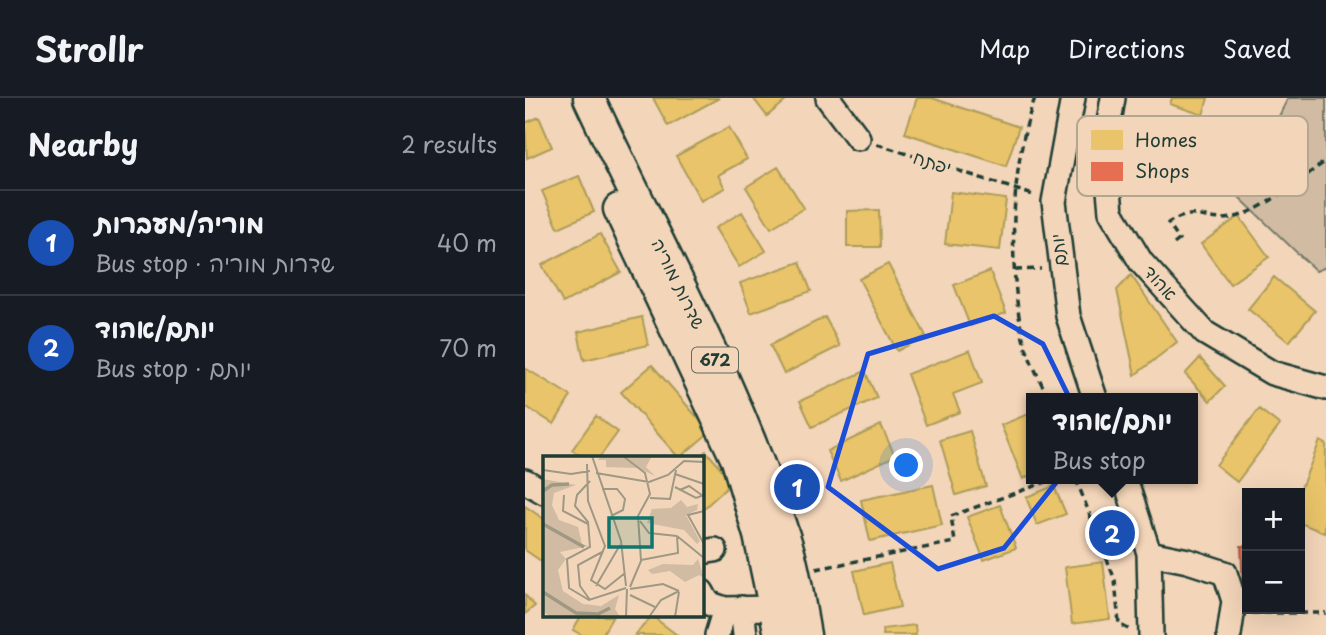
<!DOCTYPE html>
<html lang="en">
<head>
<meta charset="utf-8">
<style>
  :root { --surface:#171b24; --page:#242831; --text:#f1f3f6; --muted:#9ea1a6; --line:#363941; --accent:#1a73e8 }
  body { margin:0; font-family:"Playpen Sans","Playpen Sans Hebrew",sans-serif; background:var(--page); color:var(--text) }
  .controls { position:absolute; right:21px; bottom:21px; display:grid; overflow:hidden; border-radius:0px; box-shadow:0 7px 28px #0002 }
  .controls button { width:63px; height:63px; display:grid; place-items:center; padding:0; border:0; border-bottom:2px solid var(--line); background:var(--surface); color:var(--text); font:35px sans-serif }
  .you { position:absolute; left:382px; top:368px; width:24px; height:24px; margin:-18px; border:5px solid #fff; border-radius:50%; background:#1a73e8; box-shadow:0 0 0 10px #1a73e833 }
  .badge { display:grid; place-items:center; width:46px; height:46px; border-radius:50%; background:var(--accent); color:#fff; font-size:23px; font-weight:700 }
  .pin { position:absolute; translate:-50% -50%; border:4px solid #fff; box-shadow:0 2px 7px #0006 }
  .popup { position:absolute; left:501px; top:295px; width:172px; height:91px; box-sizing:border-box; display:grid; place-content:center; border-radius:0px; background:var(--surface); filter:drop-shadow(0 2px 5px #0005); font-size:23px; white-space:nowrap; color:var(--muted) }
  .popup b { font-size:26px; color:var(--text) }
  .popup::after { content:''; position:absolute; left:50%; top:100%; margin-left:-14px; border:14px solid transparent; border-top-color:var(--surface) }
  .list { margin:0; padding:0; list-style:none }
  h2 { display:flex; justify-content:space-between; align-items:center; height:91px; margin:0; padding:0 28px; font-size:30px }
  h2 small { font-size:23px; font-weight:400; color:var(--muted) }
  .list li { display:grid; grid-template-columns:46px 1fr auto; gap:21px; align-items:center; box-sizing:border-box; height:105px; padding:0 28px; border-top:2px solid var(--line) }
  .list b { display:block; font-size:26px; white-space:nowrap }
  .list p { margin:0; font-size:23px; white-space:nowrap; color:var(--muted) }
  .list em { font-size:23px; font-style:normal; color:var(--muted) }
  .map { position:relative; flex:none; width:801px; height:537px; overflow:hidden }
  header { display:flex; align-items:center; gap:42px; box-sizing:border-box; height:98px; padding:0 35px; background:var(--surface); border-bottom:2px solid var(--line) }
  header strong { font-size:33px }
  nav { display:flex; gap:38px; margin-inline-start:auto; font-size:24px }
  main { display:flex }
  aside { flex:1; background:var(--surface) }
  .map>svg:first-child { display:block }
</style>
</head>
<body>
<header>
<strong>Strollr</strong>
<nav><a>Map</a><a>Directions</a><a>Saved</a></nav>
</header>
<main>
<aside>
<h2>Nearby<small>2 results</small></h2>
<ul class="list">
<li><span class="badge" style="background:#1a4fb4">1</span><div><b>מוריה/מעברות</b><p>Bus stop · שדרות מוריה</p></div><em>40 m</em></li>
<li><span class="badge" style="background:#1a4fb4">2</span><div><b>יותם/אהוד</b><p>Bus stop · יותם</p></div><em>70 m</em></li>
</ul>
</aside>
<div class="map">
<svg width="801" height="537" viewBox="0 0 801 537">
  <rect width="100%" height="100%" fill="#f3d5b9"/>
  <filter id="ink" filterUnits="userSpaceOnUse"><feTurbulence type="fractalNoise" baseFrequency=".0143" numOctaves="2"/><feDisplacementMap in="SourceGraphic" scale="14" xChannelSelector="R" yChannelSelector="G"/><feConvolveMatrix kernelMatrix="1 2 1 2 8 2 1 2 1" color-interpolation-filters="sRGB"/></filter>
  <g filter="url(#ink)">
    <path fill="#d1bca3" stroke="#787c6c" stroke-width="2" d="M763,0h38v169l-10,4 -77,-74z"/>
    <path fill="#e9c46a" stroke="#ac9c5a" stroke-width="2" d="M128,0h66l-51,28z
      M228,0h33l1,2 -20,16z
      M392,0h15l87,29 -13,39 -101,-33z
      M647,0h36l-5,17 -33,-11z
      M14,19l13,30 -25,11 -2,-35z
      M204,29l18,32 -29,16 7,13 -24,13 -25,-45z
      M714,31l5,34 -58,9 -6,-34z
      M253,69l26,41 -33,20 -25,-41z
      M54,78l15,36 -36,16 -16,-37z
      M426,94l55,7 -6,51 -55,-6z
      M354,112l1,37h-33v-36z
      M217,114l24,39 -27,16 -24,-39z
      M714,118l30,41 -39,27 -29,-40z
      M75,136l21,38 -58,31 -21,-38z
      M275,164l11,29 -60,22 -11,-30z
      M363,166l38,72 -29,15 -38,-72z
      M465,173l16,42 -36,13 -16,-41z
      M606,177l46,67 -42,33 -18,-85z
      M749,179l41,34 -26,31 -41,-33z
      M117,219l6,28 -64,15 -6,-28z
      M300,219l15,29 -56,28 -14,-29z
      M445,252l12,33 -29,11 7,18 -34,13 -19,-51z
      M675,260l25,28 -15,15 -25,-27z
      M127,267l58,67 -31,26 -58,-66z
      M0,270l46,28 -17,28 -29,-18z
      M340,273l12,27 -65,29 -12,-26z
      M734,311l21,16 -43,57 -21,-17z
      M506,315v62l-8,4 -22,-54z
      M71,318l22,16 -19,26h-15l-12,-8z
      M356,327l14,31 -54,25 -14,-30z
      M445,333l16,55 -30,9 -16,-55z
      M795,343l6,3 -1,89 -25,-10 -1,-30z
      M181,353l27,31 -31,28v-52h-4z
      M408,387l9,40 -72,16 -9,-41z
      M529,388l12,28 -29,11 -11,-28z
      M475,407l16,43 -32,12 -17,-43z
      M0,408l19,13v44l-19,-13z
      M578,464l7,57 -38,5 -7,-57z
      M365,465l10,44 -36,8 -10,-44z
      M0,497l10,11 -10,8z
      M56,518h32l-11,19h-20l-9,-5z
      M127,518l25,19h-42z
      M390,527l1,10h-33l-1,-6z"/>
    <path fill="#e76f51" stroke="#ab6048" stroke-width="2" d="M722,447v46h-4l-2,-45z"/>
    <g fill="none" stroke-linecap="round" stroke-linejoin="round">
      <defs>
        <path id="minor" d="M303,0l30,40
          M548,0l-19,104 14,114 27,82
          M588,0l-8,48 6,66 30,50 64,71 67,40 54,15
          M600,381l24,74 2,82
          M0,383l19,11
          M177,454l13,-2
          M624,455l39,8 37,12 9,28 -5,34
          M177,494l6,11 17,6
          M217,510l3,27
          M192,537l8,-26 49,-1 14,5"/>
        <path id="major" d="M64,0c67,145 147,285 195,438 11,32 15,66 21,99
          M94,111l118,251 22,75 21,100"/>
      </defs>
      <use href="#minor" stroke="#1f3d34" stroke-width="28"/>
      <use href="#major" stroke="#1f3d34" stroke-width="35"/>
      <path stroke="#1f3d34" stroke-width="3.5" stroke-dasharray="7 5" stroke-linecap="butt" d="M510,0c-25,67 -27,171 -12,240 5,20 17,41 25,60
        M352,46l159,52
        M649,146l5,-4 -11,-17c27,-15 28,-5 53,-4 33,1 78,-40 105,-58
        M490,172l26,-1
        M551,381l39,101 4,44 11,6
        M291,471l139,-27 -4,-26 103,-37
        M727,515h74"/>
      <use href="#minor" stroke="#f3d5b9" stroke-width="23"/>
      <use href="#major" stroke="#f3d5b9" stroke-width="30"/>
    </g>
  </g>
  <path fill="none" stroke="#1d4ed8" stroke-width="5" stroke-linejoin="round" d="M469,218l49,28 47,96 -86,108 -66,21 -110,-82 40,-133z"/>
  <g text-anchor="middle" stroke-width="7" stroke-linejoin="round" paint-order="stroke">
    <rect fill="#f3d5b9" stroke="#5f6b5c" stroke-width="2" x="167" y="249.5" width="46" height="25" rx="5"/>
    <g font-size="16" font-weight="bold" fill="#1f3d34">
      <text x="190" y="268">672</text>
    </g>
    <g font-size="18" fill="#1f3d34" stroke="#f3d5b9">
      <text transform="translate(407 65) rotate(18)" y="6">יפתח</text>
      <text transform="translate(534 152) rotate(-96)" y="6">יותם</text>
      <text transform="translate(635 185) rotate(48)" y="6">אהוד</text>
      <text transform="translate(153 186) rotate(64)" y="6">שדרות מוריה</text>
    </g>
  </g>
  <g transform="translate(18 358)">
    <rect width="161" height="161" fill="#f3d5b9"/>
    <path d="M58,0h51l-6,11 9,9 -17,-8 -32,-1v-7h-8zM0,23l33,6 -22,8 -2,12 7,15 19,7 4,17 7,2 -29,6 6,7 -8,11 5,21 20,13 18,2 18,-11 -4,14 5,8h-70l-7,-6zM138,44l6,7 11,-3 -1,6 -11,5 14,26 -3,3 -13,-14 -37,-7 5,-14 19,-1zM155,103l6,19 -5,-3 -14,7 -15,-11 -18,3 -4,-4 15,-6 30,1z" fill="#d1bca3"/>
    <path fill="none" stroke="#9f9984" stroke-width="3.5" d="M0,35l9,-6 17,-1M0,68l41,23M0,136l33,21 22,1 12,-6"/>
    <path fill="none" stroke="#9e9884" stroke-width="2" d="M49,0l29,85 5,45M80,0l22,17 5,21 -12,22 3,45 -11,26M44,8l1,37 17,45 -14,34 14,9 20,-16M0,14l28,4 19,-3M53,17l53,9 19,-7 16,-14 20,1M132,18l29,10M47,25l-13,14 -2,11 13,16 2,25 -23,12 2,29 20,12 37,-12M132,31l21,11 8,-3M59,33h15l8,10 -2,11 -12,6M137,34l9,-4 14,10M21,39l-1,16 25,13M107,42l20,1 6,-29M161,55l-16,4 16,29M97,65l9,12 28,3M134,80l27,22M98,104l37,-7 -1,-17M53,130l24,-41M87,133l33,-5 16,7M87,139l25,12M47,144l-10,-14 -2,-21 26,-14M83,161l1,-28M106,161l12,-17 18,-9M132,161l4,-25"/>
    <path fill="#0f766e" fill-opacity="0.15" stroke="#0f766e" stroke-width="3.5" d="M66,62h43v29h-43z"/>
    <rect width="161" height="161" fill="none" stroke="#1f3d34" stroke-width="3.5"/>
  </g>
  <rect x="552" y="18" width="231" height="80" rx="10" fill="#f3d5b9" stroke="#b3a791" stroke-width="2"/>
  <rect x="566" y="32" width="32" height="20" fill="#e9c46a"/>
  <rect x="566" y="64" width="32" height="19" fill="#e76f51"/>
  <g font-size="19" fill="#1f3d34">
    <text x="610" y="49">Homes</text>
    <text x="610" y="80">Shops</text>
  </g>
</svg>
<div class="controls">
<button>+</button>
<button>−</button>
</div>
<div class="you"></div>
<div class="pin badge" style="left:272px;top:389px;background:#1a4fb4">1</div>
<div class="pin badge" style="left:587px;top:435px;background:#1a4fb4">2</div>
<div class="popup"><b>יותם/אהוד</b>Bus stop</div>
</div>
</main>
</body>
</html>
